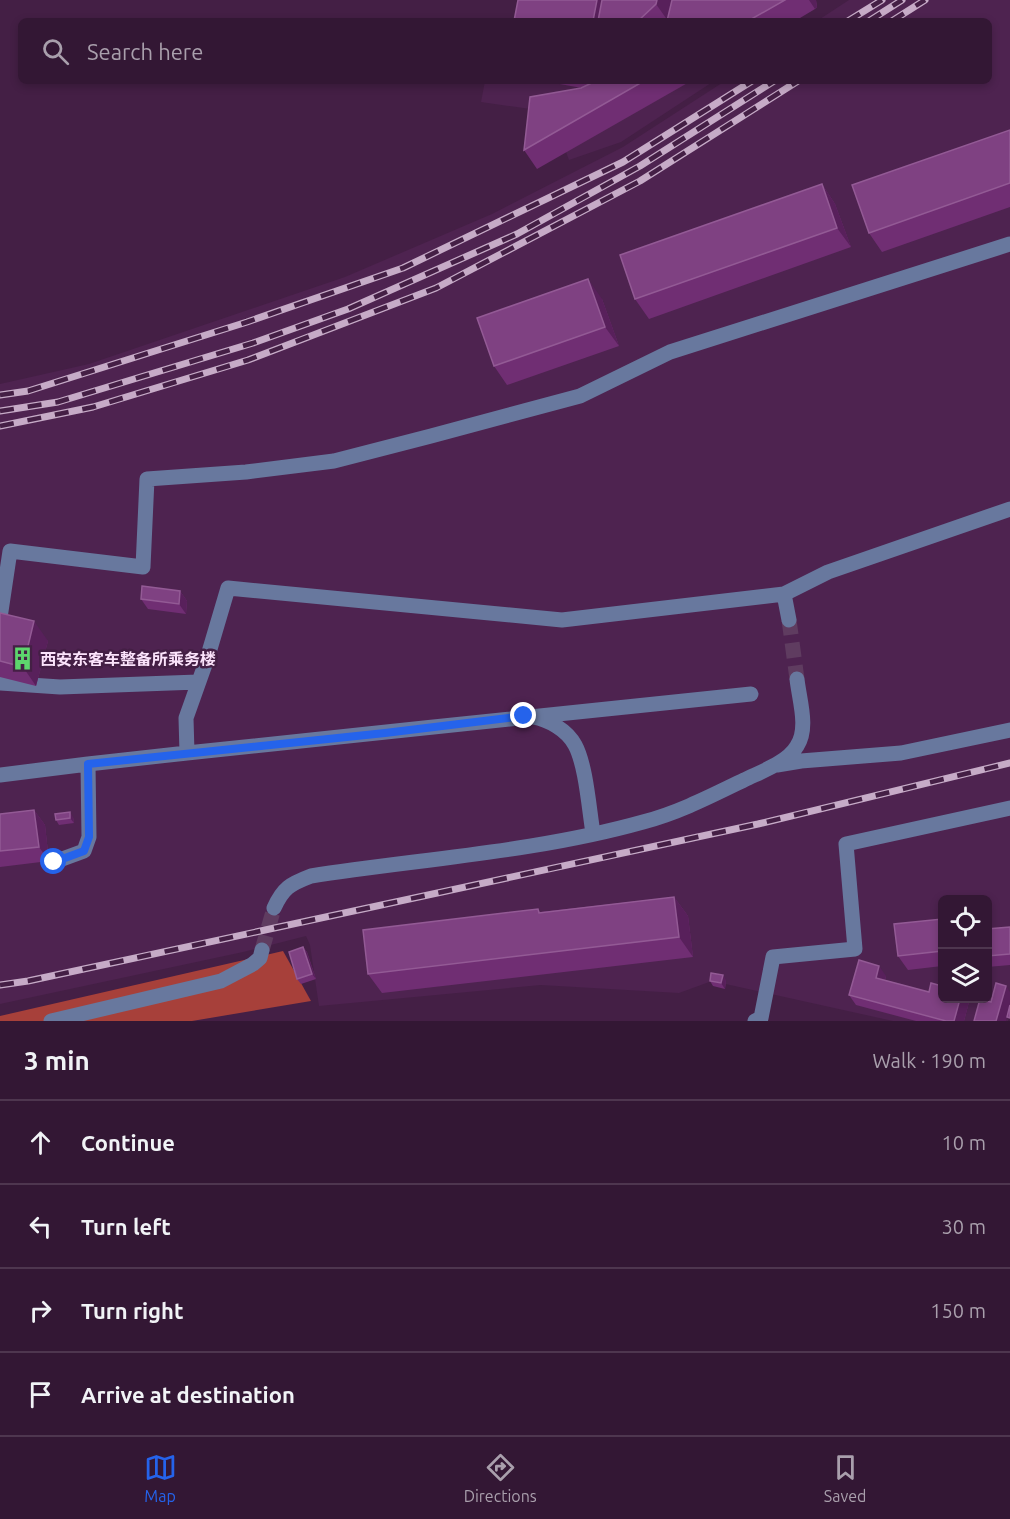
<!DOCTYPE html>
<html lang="en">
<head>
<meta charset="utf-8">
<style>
  :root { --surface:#331734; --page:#3e2440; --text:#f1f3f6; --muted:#a99fac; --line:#4e364f; --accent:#2563eb }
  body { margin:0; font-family:Ubuntu,"Noto Sans SC",sans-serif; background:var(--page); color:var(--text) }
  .controls { position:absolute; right:18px; bottom:18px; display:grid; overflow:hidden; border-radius:9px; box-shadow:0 3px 9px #0003 }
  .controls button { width:54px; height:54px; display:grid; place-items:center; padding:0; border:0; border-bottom:2px solid var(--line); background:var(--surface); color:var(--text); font:30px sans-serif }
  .stop { position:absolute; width:18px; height:18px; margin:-14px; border:4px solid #2563eb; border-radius:50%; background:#fff }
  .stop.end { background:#2563eb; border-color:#fff; box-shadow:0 2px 6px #0008 }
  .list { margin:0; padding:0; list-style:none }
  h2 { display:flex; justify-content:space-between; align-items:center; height:78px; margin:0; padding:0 24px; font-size:26px }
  h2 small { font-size:20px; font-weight:400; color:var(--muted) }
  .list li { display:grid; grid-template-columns:39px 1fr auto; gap:18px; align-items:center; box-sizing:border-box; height:84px; padding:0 24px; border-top:2px solid var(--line) }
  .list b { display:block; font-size:22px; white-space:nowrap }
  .list em { font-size:20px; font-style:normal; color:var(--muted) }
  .icon { flex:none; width:33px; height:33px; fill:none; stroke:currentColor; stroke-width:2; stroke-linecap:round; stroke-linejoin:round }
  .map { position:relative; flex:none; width:1010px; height:1021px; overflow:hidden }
  .search { position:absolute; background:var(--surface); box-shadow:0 3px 9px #0003; left:18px; right:18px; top:18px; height:66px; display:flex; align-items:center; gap:15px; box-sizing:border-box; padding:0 21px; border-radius:9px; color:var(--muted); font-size:22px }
  .sheet { height:414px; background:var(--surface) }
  nav { display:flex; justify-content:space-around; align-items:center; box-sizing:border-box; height:84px; border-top:2px solid var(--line); background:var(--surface); font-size:16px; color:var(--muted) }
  nav a { display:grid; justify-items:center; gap:3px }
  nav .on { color:var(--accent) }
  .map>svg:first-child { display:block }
</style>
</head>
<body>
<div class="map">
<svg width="1010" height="1021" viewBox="0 0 1010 1021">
  <rect width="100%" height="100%" fill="#441f45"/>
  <path fill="#4e2350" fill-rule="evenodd" d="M849,0h161v1014l-2,7h-115l-181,-40 -33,12 -138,-8 -222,21 -9,-61 -4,-9 -63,16 -243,52v-620l89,-20 256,-87 147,-63 131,-67 102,-66h264v-60h-172zM942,900h46v98h-46z
    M485,81h229l-93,61 -52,18 -18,-48 -70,-10z"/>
  <path fill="#a7403a" d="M283,951l28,50 -119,20h-192v-5z"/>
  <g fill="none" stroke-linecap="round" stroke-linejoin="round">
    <path stroke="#5f3c60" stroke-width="15" stroke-dasharray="15 8" stroke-linecap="butt" d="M789,620l8,59
      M262,950l12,-42"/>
    <path stroke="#68789e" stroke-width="15" d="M784,594l5,26
      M0,618l10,-67 133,16 4,-88 99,-7 88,-11 97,-25 149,-40 90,-44 340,-108
      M0,683l60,4 138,-5
      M533,717c16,3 34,13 42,28 11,20 14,64 18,88
      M187,753c188,-19 376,-41 564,-59
      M777,765l24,-4 100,-8 109,-23
      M0,775l88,-11
      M54,862l30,-11 5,-14 -1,-73 99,-11 -1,-35 21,-59 21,-71 334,32 222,-26 44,-22 182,-63
      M274,908c9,-20 16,-24 37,-32 109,-17 225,-24 332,-54 35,-9 68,-26 101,-42 16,-8 43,-17 53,-34 12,-18 2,-47 0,-67
      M51,1021l170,-40 32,-17 7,-6 2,-8
      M755,1021l6,-3 12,-61 82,-8 -9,-105 164,-36"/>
    <defs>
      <path id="rail" d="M848,21l34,-21
        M869,21l33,-21
        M892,21l33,-21
        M0,395l28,-4 219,-69 156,-54 220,-106 129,-81
        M0,411l58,-9 195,-59 95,-34 169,-75 123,-68 134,-85
        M0,426l93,-19 155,-47 188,-72 204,-107 158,-100
        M0,985l28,-4 730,-157 252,-61"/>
    </defs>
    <use href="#rail" stroke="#c6abc7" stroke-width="7"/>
    <use href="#rail" stroke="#441f45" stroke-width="4.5" stroke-dasharray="14" stroke-linecap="butt"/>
  </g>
  <path fill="#702e73" d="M518,0h298l1,7 -2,2 -20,12h-281z
    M543,81h148l-154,88 -13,-19 58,-62z
    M1010,130v77l-128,45 -13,-19z
    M822,184l13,20 16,43 -202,72 -14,-20z
    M602,299l17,47 -112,39 -13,-19z
    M180,591l7,10 -1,13 -38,-5 -7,-10z
    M0,613l48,28 -12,45 -36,-9z
    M34,810l11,15 4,36 -49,6v-53z
    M73,817l1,6 -15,2 -3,-5z
    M674,897l14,19 5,41 -311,36 -14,-19 170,-65 2,3z
    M942,919v47l-34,4 -10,-14z
    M1010,927v38l-23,2v-38z
    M303,947l4,5 9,27 -15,5 -4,-5z
    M886,976l-1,4 44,12 40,10 -5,19h-48l-60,-16 -7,-10z
    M726,980l-1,9 -12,-3 -3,-5z"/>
  <path fill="#58205b" d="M597,0h17l-4,21h-17z
    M657,0h16l-5,21 -12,-17z
    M809,0h7l1,7 -2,2z
    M822,184l13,20 16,43 -14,-19z
    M588,279l14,20 17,47 -14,-19z
    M180,591l7,10 -1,13 -7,-10z
    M34,621l14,20 -12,45 -13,-19z
    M34,810l11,15 4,36 -10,-14z
    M70,812l3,5 1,6 -4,-5z
    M674,897l14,19 5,41 -14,-20z
    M303,947l4,5 9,27 -4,-5z
    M879,966l7,10 -3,12 -7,-10z
    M723,975l3,5 -1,9 -4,-6z
    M1006,986l4,6v14l-4,15h-10z
    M960,999h7l2,3 -5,19h-10z"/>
  <path fill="#7f4182" stroke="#935a95" stroke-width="1.5" d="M518,0h79l-4,21h-79z
    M602,0h55l-1,4 -18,17h-40z
    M672,0h113l-37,21h-81z
    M596,81h48l-120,69 6,-53 51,-9z
    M1010,130v53l-141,50 -17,-48z
    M822,184l15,44 -202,71 -15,-44z
    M588,279l17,48 -111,39 -17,-48z
    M142,586l38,5 -1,13 -38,-5z
    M0,613l34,8 -11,46 -23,-6z
    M34,810l5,37 -39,4v-37z
    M70,812v6l-14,2 -1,-6z
    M674,897l5,40 -311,37 -5,-44 175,-21 1,4z
    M942,919v32l-44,5 -4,-32z
    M1010,927v27l-23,2v-27z
    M303,947l9,27 -15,5 -8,-27z
    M859,960l20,6 -3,12 53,14 2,-9 11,3v13h18l-6,22h-8l-97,-26z
    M711,973l12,2 -2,8 -11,-2z
    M996,983l10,3 -10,35h-22l6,-22 11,3z
    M1010,1005v13l-3,-1z"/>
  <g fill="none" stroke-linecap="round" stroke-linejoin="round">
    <path stroke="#2563eb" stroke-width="8" d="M54,862l30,-11 5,-14 -1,-73 297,-31 139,-17"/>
  </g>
  <defs>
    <symbol id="building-bare" viewBox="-9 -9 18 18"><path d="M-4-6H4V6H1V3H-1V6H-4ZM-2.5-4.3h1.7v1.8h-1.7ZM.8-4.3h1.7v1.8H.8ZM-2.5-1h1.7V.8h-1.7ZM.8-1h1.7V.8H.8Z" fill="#5dd56d" stroke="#441f45" stroke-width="2.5" paint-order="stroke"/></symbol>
  </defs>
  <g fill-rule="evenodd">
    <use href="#building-bare" x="6" y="642" width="33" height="33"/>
  </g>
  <g text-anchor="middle" stroke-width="5" stroke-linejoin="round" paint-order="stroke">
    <g font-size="16" font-weight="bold" fill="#fbe3fb" stroke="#441f45" text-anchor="start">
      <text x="40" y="665">西安东客车整备所乘务楼</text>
    </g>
  </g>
</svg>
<div class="controls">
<button><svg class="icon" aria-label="locate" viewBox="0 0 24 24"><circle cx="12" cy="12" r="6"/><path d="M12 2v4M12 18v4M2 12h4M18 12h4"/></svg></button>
<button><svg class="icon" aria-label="layers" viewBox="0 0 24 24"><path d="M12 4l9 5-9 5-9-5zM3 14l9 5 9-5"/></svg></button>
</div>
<div class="stop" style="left:54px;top:862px"></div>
<div class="stop end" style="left:524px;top:716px"></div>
<div class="search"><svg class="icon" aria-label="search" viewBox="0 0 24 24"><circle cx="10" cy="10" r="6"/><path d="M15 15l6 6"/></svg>Search here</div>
</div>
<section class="sheet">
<h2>3 min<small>Walk · 190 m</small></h2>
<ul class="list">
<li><svg class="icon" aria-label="ahead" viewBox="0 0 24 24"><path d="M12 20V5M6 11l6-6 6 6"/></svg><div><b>Continue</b></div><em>10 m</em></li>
<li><svg class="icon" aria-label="left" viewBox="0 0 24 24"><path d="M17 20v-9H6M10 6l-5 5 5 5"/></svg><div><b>Turn left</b></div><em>30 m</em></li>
<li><svg class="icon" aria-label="right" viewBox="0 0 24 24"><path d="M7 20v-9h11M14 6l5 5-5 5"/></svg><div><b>Turn right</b></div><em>150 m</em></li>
<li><svg class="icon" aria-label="arrive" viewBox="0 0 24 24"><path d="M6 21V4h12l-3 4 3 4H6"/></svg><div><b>Arrive at destination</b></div></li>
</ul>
</section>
<nav>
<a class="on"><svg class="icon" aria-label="map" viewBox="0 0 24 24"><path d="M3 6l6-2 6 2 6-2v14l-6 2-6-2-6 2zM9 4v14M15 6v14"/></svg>Map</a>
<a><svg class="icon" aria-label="directions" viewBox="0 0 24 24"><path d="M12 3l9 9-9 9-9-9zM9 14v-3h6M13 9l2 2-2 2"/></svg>Directions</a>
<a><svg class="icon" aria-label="saved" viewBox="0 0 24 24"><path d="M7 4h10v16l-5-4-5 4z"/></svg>Saved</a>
</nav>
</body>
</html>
